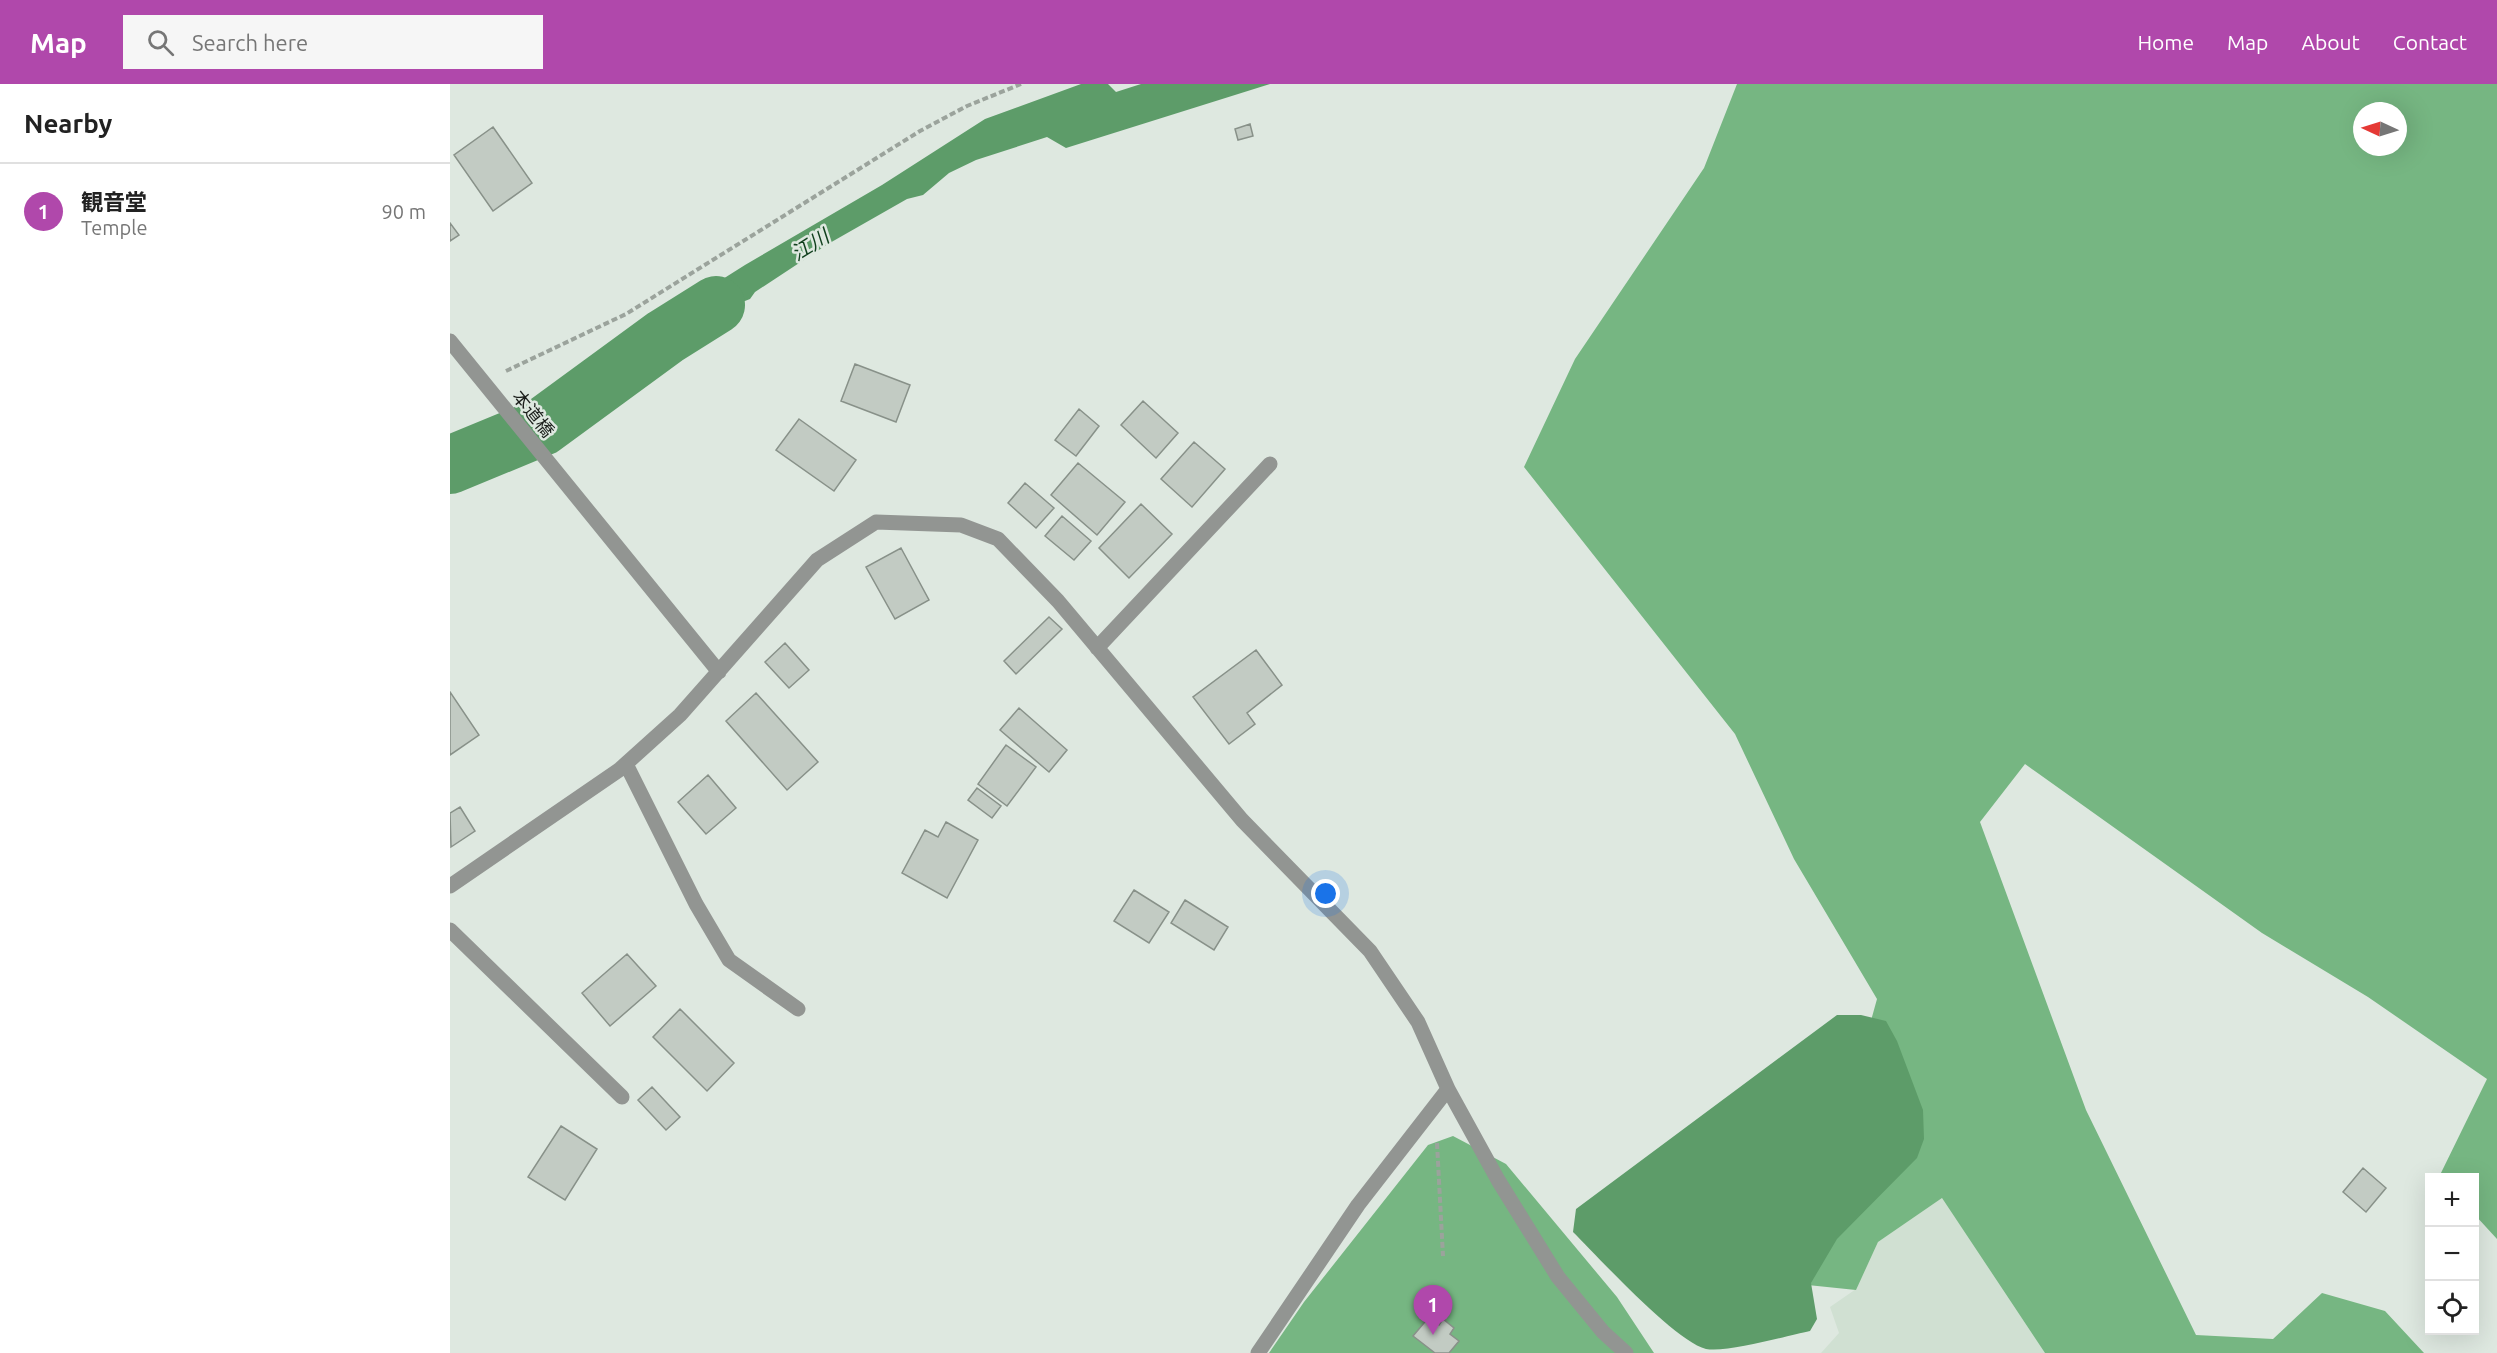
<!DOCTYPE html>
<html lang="en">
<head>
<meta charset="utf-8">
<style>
  :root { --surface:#fff; --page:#f6f6f6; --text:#222; --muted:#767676; --line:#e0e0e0; --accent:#b048ab }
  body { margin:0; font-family:Ubuntu,"Noto Sans JP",sans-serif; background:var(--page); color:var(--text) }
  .controls { position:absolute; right:18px; bottom:18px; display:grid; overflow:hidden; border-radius:0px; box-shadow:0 6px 24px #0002 }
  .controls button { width:54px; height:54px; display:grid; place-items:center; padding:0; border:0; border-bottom:2px solid var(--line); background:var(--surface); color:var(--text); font:30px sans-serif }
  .compass { position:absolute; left:1903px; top:18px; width:54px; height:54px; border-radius:50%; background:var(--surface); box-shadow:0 6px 24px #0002; rotate:274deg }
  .you { position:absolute; left:876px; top:810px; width:21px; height:21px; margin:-15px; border:4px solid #fff; border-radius:50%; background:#1a73e8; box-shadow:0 0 0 9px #1a73e833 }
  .badge { display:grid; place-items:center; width:39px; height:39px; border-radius:50%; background:var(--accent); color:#fff; font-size:20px; font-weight:700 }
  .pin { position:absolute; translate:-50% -50px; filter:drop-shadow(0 2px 3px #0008) }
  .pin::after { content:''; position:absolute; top:32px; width:21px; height:18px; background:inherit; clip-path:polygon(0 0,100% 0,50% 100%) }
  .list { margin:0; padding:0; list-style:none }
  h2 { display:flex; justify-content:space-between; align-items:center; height:78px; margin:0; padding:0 24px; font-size:26px }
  h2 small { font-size:20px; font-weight:400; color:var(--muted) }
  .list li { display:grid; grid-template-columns:39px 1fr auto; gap:18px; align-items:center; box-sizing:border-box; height:96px; padding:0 24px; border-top:2px solid var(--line) }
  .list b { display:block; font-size:22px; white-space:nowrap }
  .list p { margin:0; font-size:20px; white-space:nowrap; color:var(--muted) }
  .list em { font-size:20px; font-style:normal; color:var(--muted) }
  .icon { flex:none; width:33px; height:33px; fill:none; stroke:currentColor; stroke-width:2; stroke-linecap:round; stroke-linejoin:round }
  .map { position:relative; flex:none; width:2047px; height:1269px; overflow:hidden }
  header { display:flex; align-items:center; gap:36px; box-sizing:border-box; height:84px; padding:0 30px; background:var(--accent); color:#fff }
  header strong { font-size:28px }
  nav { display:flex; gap:33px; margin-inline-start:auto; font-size:21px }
  .search { width:420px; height:54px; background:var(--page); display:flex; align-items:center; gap:15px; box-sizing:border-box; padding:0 21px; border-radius:0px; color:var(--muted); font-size:22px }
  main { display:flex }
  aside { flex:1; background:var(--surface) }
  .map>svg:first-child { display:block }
</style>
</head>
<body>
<header>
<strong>Map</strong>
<div class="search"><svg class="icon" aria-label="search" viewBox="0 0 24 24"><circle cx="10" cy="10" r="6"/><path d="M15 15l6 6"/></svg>Search here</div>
<nav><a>Home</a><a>Map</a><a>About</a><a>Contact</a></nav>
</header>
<main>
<aside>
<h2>Nearby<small></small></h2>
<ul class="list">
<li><span class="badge">1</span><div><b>観音堂</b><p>Temple</p></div><em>90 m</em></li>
</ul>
</aside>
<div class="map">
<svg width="2047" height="1269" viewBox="0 0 2047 1269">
  <rect width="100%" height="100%" fill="#dee8e0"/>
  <path fill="#d0e0d2" d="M1492,1114l103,155h-224l18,-20 -9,-26 26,-18 22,-47z"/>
  <path fill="#76b682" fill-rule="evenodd" d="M1287,0h760v1155l-22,-24 -1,-37 -35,-1 48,-98 -119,-82 -106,-64 -237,-169 -45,58 106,288 110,225 77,4 49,-46 63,18 39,42h-379l-103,-155 -64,44 -22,48 -58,-6 79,-285 -83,-140 -59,-125 -211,-267 51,-108 129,-191zM1912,27h36v36h-36z
    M1003,1052l53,28 111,133 37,56h-385l35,-51 124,-157z"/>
  <path fill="#5d9c69" d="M631,0h27l8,8 25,-8h129l-204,64 -19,-11 -71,23 -27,13 -26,22 -16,4 -79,45 -73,48 -5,7 -28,11 -64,41 -9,-2 -3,-18 23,-18 76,-48 137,-80 103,-66z
    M112,318l9,4 -1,18 -26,18 -15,-20 21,-16z
    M44,337l32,39 -76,28v-45c26,-6 25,0 44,-22z
    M1387,931h24l25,6 11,20 26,69 1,29 -7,19 -80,81 -26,44 6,36 -7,12c-24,5 -83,22 -104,18 -31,-8 -106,-90 -133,-117l3,-23z"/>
  <path fill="#dee8e0" d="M42,335h4l33,39 -1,4z"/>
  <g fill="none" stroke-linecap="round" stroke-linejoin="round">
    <path stroke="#5d9c69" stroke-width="58" d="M0,381l92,-38 123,-90 51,-32"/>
  </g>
  <path fill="#c2cbc3" stroke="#889189" stroke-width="1.5" d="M800,40l3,12 -15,4 -3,-11z
    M43,43l39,56 -39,28 -39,-56z
    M0,139l9,12 -9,6z
    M405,280l55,21 -14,37 -55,-21z
    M693,317l35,32 -22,25 -35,-33z
    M629,325l20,17 -23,30 -21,-16z
    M349,335l57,41 -22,31 -58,-41z
    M744,358l31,27 -33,38 -31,-28z
    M628,379l47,39 -28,33 -46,-40z
    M575,399l29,25 -18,20 -28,-25z
    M691,420l31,30 -43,44 -30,-30z
    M612,432l29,25 -17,19 -29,-24z
    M451,464l28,52 -34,19 -29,-52z
    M599,533l13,12 -46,45 -12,-13z
    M335,559l24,27 -20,18 -24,-26z
    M806,566l26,35 -35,28 8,11 -26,20 -36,-47z
    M0,608l29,43 -29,20z
    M306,609l62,69 -31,28 -61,-69z
    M569,624l48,42 -18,22 -49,-42z
    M556,661l30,22 -29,39 -29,-22z
    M258,691l28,33 -30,26 -28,-32z
    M527,704l24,18 -9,12 -24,-18z
    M10,723l15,24 -24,16 -1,-34z
    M496,738l32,18 -31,58 -45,-25 23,-43 13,7z
    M684,806l35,22 -20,31 -35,-22z
    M735,816l43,27 -14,23 -43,-27z
    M177,870l29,32 -46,40 -28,-33z
    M230,925l54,54 -27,28 -54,-54z
    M202,1003l28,30 -14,13 -28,-30z
    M111,1042l36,23 -32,51 -37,-23z
    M1913,1084l23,20 -20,24 -23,-20z
    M979,1233l10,8 4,-6 11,9 -4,6 9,7 -10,12h-14l-22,-17z"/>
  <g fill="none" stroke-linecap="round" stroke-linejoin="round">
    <path stroke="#9ba39c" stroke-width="4" stroke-dasharray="6 3" stroke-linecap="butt" d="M56,287l120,-57 294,-183 47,-25 54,-22
      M987,1059l6,113"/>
    <path stroke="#929592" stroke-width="15" d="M0,257l269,331
      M647,564l173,-184
      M176,680l70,140 33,56 69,49
      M0,802l169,-116 61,-55 137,-155 59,-38 85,3 37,14 60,62 184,219 128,131 48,71 30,67 50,91 60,97 45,55 23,21
      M0,846l172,167
      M808,1269l100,-148 90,-116"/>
  </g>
  <g text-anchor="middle" stroke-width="5" stroke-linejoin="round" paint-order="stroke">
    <g font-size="18" fill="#1b1e1b" stroke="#dee8e0">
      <text transform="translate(83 330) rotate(51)" y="6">本道橋</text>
    </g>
    <g font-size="20" font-style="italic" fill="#103f1d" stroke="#dee8e0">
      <text transform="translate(360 161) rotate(-32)" y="7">江川</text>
    </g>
  </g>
</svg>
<div class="controls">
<button>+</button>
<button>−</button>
<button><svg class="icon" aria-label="locate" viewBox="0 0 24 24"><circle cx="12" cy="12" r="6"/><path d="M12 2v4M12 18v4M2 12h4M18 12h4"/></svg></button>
</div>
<svg class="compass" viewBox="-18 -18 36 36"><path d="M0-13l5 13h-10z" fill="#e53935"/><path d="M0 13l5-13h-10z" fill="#767676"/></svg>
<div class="you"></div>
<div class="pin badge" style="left:983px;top:1251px">1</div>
</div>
</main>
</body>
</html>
